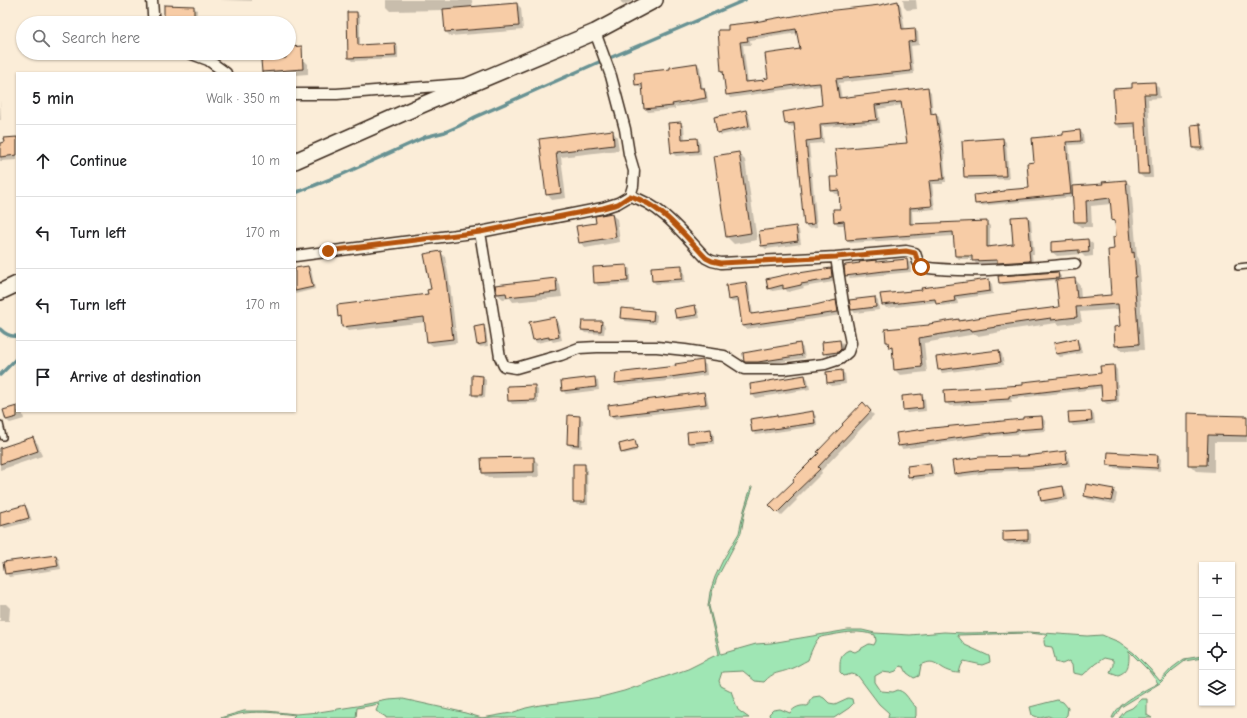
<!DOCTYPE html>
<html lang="en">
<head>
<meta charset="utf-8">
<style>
  :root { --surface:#fff; --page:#f2f2f2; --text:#202124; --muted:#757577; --line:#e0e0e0 }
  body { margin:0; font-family:"Comic Neue",sans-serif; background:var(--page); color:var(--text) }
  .controls { position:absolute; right:12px; bottom:12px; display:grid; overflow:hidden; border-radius:0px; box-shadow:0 1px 3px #0004 }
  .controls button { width:36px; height:36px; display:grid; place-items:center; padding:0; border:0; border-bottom:1px solid var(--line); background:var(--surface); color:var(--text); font:20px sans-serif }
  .stop { position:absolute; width:12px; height:12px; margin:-9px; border:3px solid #b45309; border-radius:50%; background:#fff }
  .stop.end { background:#b45309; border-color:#fff; box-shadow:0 1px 4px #0008 }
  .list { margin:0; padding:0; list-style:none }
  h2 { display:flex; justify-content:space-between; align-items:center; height:52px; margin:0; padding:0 16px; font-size:17px }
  h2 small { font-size:13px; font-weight:400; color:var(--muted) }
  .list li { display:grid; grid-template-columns:26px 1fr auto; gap:12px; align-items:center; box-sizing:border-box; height:72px; padding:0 16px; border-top:1px solid var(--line) }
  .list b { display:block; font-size:15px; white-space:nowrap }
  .list em { font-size:13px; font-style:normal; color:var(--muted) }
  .icon { flex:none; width:22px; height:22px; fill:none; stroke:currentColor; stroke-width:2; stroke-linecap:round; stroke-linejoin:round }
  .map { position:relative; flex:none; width:1247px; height:718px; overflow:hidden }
  .search { position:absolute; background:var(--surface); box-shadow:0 1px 3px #0004; left:16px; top:16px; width:280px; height:44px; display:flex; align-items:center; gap:10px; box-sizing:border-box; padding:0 14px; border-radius:22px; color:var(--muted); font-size:15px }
  .panel { position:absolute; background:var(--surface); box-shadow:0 1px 3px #0004; left:16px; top:72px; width:280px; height:340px; border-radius:0px }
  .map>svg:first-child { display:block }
</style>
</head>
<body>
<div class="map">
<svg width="1247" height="718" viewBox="0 0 1247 718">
  <rect width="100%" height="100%" fill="#fbedd8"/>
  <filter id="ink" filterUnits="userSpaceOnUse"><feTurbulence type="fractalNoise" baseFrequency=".025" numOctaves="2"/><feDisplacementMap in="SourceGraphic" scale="8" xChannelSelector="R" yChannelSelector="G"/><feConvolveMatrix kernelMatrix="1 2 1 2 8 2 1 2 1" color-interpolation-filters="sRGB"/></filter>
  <g filter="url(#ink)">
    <path fill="#9fe6b4" stroke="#6d8869" d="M751,487h2l-8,24 -4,22 -24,45 -5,14 -3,14 12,48 35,-10 15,-1 77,-13h14l13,3 35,2 34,-3 20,1 65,-1 58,4 15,-1 17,7 15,11 16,16 10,12 12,-13 12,-9 18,-3v2l-17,3 -12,9 -13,13 -39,24 -7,11h-2c6,-16 32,-27 46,-35l-9,-12 -20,-20c0,11 1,20 -11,24l-8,-3 3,-7v-5l-9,-2 -9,6 -12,11 -10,-2 -1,-8 -3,-4 -7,3 -6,-2 -4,-15 -7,-1c-2,-6 -1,-7 3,-11l-19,-2 -72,2 8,10 24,11 1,6 -8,3 -18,-4 -3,5 -2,7c-6,0 -14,-3 -19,-7 -8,-5 -10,-5 -19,-1l-2,11 -5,2 -7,-5 -3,-6 -4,-1 -4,5 -6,2 -8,-1 -7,4v6l6,9 12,1 5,-2c10,3 10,11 18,17v9l-2,2h-26l1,-5 -10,-9 -21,-28 -6,-2 -8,2 -4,-4c0,-11 -1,-18 9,-22l6,2 14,-8 5,1 2,-4 -1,-6c-18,-5 -26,-3 -44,0 -4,1 -9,1 -12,3 -4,3 -9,16 -11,22 -6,3 -12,7 -18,9 -12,5 -16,2 -26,13l-9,-1 -12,-10 -21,1 -3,9 2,5 10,5 4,11 3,8 11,8h-363v-1l-10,-6 3,-7 -22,4 -1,10h-64l3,-3c-16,-2 -34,-4 -50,-2 -9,1 -16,5 -25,5l24,-7h23l29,3 23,-2 38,-6 31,-6 15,-1 59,13 20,6 29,-5 15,-5 14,-3 26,-3 35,-5 23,-6 64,-22 24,-12 7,-3 -11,-48 2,-14 5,-15 8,-17 16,-27 5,-23z
      M820,696l4,2 5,5 6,1 13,-6 4,1 1,5 -4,4 -15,10h-64l-1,-4 4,-4 7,-1 10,4c4,-6 11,-8 17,-7l2,-1v-3l4,-5z
      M1142,699h5v16l5,3h-33l6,-7 7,-3z
      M1057,700l6,2 5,6 -1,7 -3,3h-11l-5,-2 -8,2 -8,-3 -2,-8z"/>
    <path fill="#0003" fill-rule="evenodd" d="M219,0h33v1z
      M387,0h85l1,8 44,-4 4,4 2,22 -73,6 -4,-4 -2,-22 -53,1 -4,-4z
      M620,0h13v1l-10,4z
      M903,0h13l1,9 -10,1 -3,-3z
      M898,2l3,4 4,24 9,-1 4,3 1,13 -8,1 3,28 -75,9 3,16 85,-11 4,4 2,22h3l3,3 6,37h-1l2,28h-3v2h-11l3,25 -23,2 1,14 73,-3 4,4v21l24,-2 14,-28 3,3 3,34h-2l1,10 -32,2 -3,-3 -22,1 -3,-5h-14l-3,-3 -2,-20 -104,7 -3,-3 -2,-15h-7l-3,-3 6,-13 -1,-15h-4l-4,-3 7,-13 69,-34 -6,-39 -24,4 2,14 -58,4 2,16 -15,1 8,83 -9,1 -3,-4 -9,-98 -7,1 -3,-3 37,-18 -2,-20 -8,1 -1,-1 -82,12 -3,-4 -3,-21 -2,-2 7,-41 54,-11 43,-7 54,-6zM798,33l3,17 -31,29 -4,2 -18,2 -5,-38h8l-1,-5z
      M193,7l4,3 -1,13h-28l-3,-3z
      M357,13l3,3v29l35,-1 3,3v12l-46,2 -3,-3z
      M218,18h24l3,3v2h-27z
      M289,33l3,2 -1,10h-2z
      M302,58l6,6v10l-13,1v-2h-30l-2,-2z
      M697,64l3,3 3,22 4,3 1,10 -33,5v2l-27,3 -3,-4 -2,-21 -3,1 -4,-4 35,-14z
      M1154,83l5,5 1,10 -12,1 5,79h-9l-5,-4 -3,-47 -16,1 -4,-4 18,-35z
      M0,100l1,20h-1z
      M746,111l3,4 3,14 -31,6 -3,-3z
      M680,123l4,3 1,14 12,-1 3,3 1,12 -25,2 -4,-3z
      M1200,125l3,4 2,21 -8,1 -3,-3z
      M612,131l5,6 2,13 -58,7 5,41 -14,2 -5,-6 -7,-54z
      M1080,131l3,3 1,10 -15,1 4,42 31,-2 22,-4 5,5 6,70 2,3 2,23h-2l5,68 -22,1 -6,-5 5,-19 -1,-18 -40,3 2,10 -24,3 -2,-2 -55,8v1l-23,4 -2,-2 -52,9 3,29 -27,3 -5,-5 -2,-19 -3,-4 -1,-4 -2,-1 43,-16 28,-6 2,2 100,-14 -2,-28 -55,5 -3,-3 58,-9 3,3v5l14,-2 5,6 1,13 31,-2 3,-46 2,-13v-13l-4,-4 -2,-16 -20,2 1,21h-11l-6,-5 -1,-25 -95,9 -3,-3 54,-14 5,-26 29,-27z
      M17,138v22l-17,1v-17z
      M1003,139l3,3 3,37 -40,1 -4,-3z
      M738,153l7,7 12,80 -23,4 -7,-7z
      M611,214l6,5 3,23 -35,6 -5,-6 18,-18z
      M796,227l3,3 2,14 -35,5 -4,-3z
      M1088,240l5,4v12l-8,1 -3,-3 -25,2 -5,-4z
      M440,252l5,5 5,27 7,59 -24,3 -5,-4 -2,-20 -78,9 -5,-5v-6l-4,-4 90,-21 3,-5z
      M907,260l3,3 1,9 -61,6 -4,-3 30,-14 1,2z
      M626,266l4,3v15l-32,2 -3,-4z
      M681,266l3,3 1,13 -29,2 -3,-3z
      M308,267l3,2 4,20 -20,5v-25z
      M831,269l3,4 1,7h-2v2l-30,5 1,1 -16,4 -3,-3 -13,2 -3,-3z
      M555,279l5,6 2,12 -49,5 -3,-4 -7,1 -6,-5z
      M988,280l4,4 1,10 -36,5 1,5 -18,2 -3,-4 -51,6 -3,-4 40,-13z
      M745,283l4,3 4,28 63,-8 20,-5 3,4 2,10 -95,14 -3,-3 -4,-25 -7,1 -3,-3z
      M875,298l3,3 1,9 -24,3 -3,-3z
      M695,306l3,3 2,9 -20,3 -3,-3 -1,-8z
      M653,312l4,3 -1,9 -31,-3 -3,-3z
      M554,318l4,3 4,19 -9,2 -2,-2 -14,3 -3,-3z
      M601,322l4,4 -1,8 -19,-1 -3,-3z
      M483,327l3,2 2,17 -8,1 -2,-3z
      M1077,340l3,3 2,10 -22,4 -3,-3z
      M840,341l3,3 1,9 -3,2 -13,1 -4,-3z
      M800,345l3,3 2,10 -43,7h-13l-4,-4z
      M999,351l3,3 2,11 -62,8 -3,-4 28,-14z
      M702,362l4,3 1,10 -39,6 -49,5 -3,-3 61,-16z
      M1114,366l3,4 2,33 -12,1 -4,-3v-13l-92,11 1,3 -62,4 -4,-3 -1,-12 79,-6 78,-11z
      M841,371l4,3 1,10 -15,2 -3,-3 -1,-10z
      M805,376l3,3 2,10 -55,9 -3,-4z
      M482,377l4,3 -1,18 -9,-1 -3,-3z
      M594,378l4,3 1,9 -33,4 -3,-3z
      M534,386l4,4v13l-26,1 -3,-4z
      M704,393l3,4 2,10 -96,12 -3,-4z
      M921,395l4,4 1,12 -19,2 -3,-4z
      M863,404l11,11 -53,56 1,2 -26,26 1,1 -16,16 -11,-11 25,-24z
      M17,407v4h5l2,8 -14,4 -4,-3z
      M812,412l4,4 1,10 -61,9 -3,-3 -1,-12 24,-4 2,2z
      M1091,412l3,3 1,9 -22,2 -3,-4z
      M1207,415l1,1h39v26h-33v30l-18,-1 -7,-7z
      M579,417l4,3 -1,28 -11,-1 -3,-3z
      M1042,417l3,4 1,10 -28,2 1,1 -24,2h-1l-92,13 -3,-4z
      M710,430l4,4v10l-22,2 -3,-3 -1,-11z
      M33,438l5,6 4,12 -42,14v-21z
      M634,442l3,9 -13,3 -2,-2z
      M1065,452l3,3 2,11 -33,4 -49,2v1l-30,4 -3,-4 70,-16z
      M1158,456l3,3 -1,12 -48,-3 -4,-4z
      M533,458l5,5 1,14 -51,1 -6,-5z
      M930,464l3,3 1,10 -22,3 -3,-4z
      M584,465l3,3 1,37h-11l-3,-4z
      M1063,487l3,3 2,10 -23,4 -3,-4z
      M1113,490l4,4 -2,10 -27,-5 -3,-3z
      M25,506l3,3 4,12 -27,7 -4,-3 -1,-12z
      M1027,531l4,3v9l-23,1 -4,-3z
      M56,556l3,3 2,10 -52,8 -3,-4z
      M0,604h6l4,4 -1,13h-9z"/>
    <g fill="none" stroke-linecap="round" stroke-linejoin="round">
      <path stroke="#689293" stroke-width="3.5" d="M612,57l133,-57
        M295,193l46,-18 84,-38 20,-5 14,-6 16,-9 124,-55
        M0,329c5,5 10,8 17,7
        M0,375l17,-17"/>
    </g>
    <path fill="#f7cca6" stroke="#3b2a1e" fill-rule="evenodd" d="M898,1l4,28 13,-1 1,13 -8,1 3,29 -75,8 3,19 89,-11 3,27 5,-1 6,38h-1l3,28h-4v1l-11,1 3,25 -22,2v16l77,-3v26l26,-3 -2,-27 17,-1 3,34 -2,1 1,10 -33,2v-3l-25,1v-5h-17l-2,-24 -107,8 -2,-19 -10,1 -1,-13h7l-1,-19 -8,1 -1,-14h8l-3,-28 72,-6 -6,-41 -26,3 2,15 -57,4 1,15 -15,2 8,83 -10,1 -10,-102 -9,1 -2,-12 39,-7 -2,-22 -11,1v-1l-83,12 -3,-24h-2l-3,-41h10v-5l27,-3 27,-5 1,1 43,-8v1l54,-6zM796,29l4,20 -35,5 3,24 -4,1 1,1 -20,2 -5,-40 8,-1 -1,-4z
      M517,3l2,23 -74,6 -2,-23z
      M164,5l30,1v15l-30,-1z
      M347,12h10l1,33 37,-2 1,13 -48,2z
      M302,46l1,23 -41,3 -1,-12 25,-2v-5h3v-6z
      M697,63l4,25h3l2,10 -34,6 1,2 -29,3 -2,-25 -7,1 -1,-12 36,-4v-2z
      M1155,82l1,12h-12l5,80h-11l-3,-51 -20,1 -2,-35 19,-1v-5z
      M746,110l3,16 -32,7 -3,-16z
      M681,122l1,17 15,-1 1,13 -27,2 -3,-30z
      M1200,124l2,24h-9l-2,-23z
      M613,130l1,15 -58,7 5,41 -15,2 -7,-56z
      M1080,130l1,11 -15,1 5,52 -96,10 -1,-9 31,-4v-1l24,-2 -2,-25 7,-1 -2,-24 31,-3v-3z
      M17,137v18l-17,2v-14l5,-1 -1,-4z
      M1003,138l3,38 -42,1 -2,-36z
      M739,152l12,81 -25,4 -12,-81z
      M1126,180l6,73 2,-1 2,25h-2l5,67 -24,2 -1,-19 6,-1 -2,-22 -42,3 1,10 -26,3v-2l-55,8v1l-24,4 -1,-2 -52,9 3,29 -28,3 -2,-23 -3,1 -1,-6h-2l-1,-13 44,-4v-1l30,-5v2l36,-6 64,-8 -3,-27 19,-2 2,20 34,-3 -3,-45 6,-1 -1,-12 3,-1 -1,-16 -3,1 -2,-23 -24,3 1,21h-13l-2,-36 31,-2 -1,-2z
      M612,213l4,24 -37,6 -3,-17 20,-3 -1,-7z
      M796,226l2,15 -37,5 -2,-15z
      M1088,239l1,13 -10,1v-3l-28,2v-10z
      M441,251l5,28 7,60 -26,3 -3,-25 -82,10 -1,-11 -3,1 -1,-12 91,-11 -1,-4 4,-1 -7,-35z
      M907,259l1,10 -24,2 -39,5 -1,-10h1v-1l15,-2 -1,-1 17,-2v2z
      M627,265l1,16 -34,2 -1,-16z
      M682,265v14l-30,2 -1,-14z
      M308,266l5,21 -18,4v-23z
      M831,268l1,9h-2v2l-29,5v1l-18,4v-4l-15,4 -2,-10 32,-7 1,1z
      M1058,272l1,6 -60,5 -1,-7z
      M556,278l1,14 -50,5 -1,-4 -9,1 -2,-9z
      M989,279l1,12 -36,5 1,5 -19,3 -1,-5 -53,6 -2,-11 42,-4 -1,-2z
      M746,282l5,32 64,-9 21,-5 2,12 -96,14 -4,-28 -10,2 -2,-15z
      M875,297l1,10 -25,3 -2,-10z
      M695,305l2,10 -21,3 -2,-9z
      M621,308l33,3 -1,10 -33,-3z
      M555,317l4,20 -10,2v-2l-16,3 -4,-18z
      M582,321h20l-1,10 -20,-1z
      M484,325l2,18 -9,2 -3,-18z
      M1077,338l2,12 -23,4 -2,-11z
      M840,340l1,9 -3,3 -15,2 -1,-12z
      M800,343l2,12 -44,7h-14l-1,-9z
      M999,350l2,12 -63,8 -2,-13 30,-4v1z
      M703,360l1,12 -40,6 -49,5 1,-10 60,-7 -1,-2z
      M1114,365l2,35 -14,1 -1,-16 -92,11v3l-64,4 -1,-13 79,-5v-3l78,-9 -1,-7z
      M842,370l1,11 -16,2 -1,-11z
      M472,375l11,1 -1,19h-10z
      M805,375l2,11 -56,9 -1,-11z
      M595,377l1,10 -34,4 -1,-10z
      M535,385v15l-27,1 -1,-15z
      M704,392l2,12 -97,12 -1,-11z
      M922,394l1,14 -20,2 -1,-14z
      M863,402l8,9 -53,56 2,2 -27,26 1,1 -17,17 -8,-8 25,-24 -1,-2 26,-26 -2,-1 26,-27 -1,-1z
      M17,406v11l-11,3 -3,-10z
      M813,411l2,12 -63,9 -2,-13 27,-4v2z
      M1091,411l1,10 -23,2 -1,-11z
      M1188,413l19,1v1l40,1v20l-39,-1 -1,30h-19z
      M568,415l12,1 -1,29 -12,-1z
      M1042,416l1,12 -27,2v1l-25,3v-1l-93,13 -2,-13 36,-5 91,-9v-2z
      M711,429l1,12 -24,2 -1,-11z
      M33,437l5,14 -38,13v-16z
      M635,440l2,9 -16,4 -2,-9z
      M1066,451l1,12 -34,4 -48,2v1l-31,4 -2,-13 28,-4 45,-1z
      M1108,452l50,3 -1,13 -50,-3z
      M534,457v15l-52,1 -1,-15z
      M930,463l2,11 -24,3 -1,-11z
      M573,464h12v38h-12z
      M1086,484l28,5 -3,12 -27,-5z
      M1063,486l2,11 -24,4 -2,-11z
      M25,505l4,13 -29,8v-14z
      M1028,530v10l-25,1v-10z
      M56,555l2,11 -53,8 -2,-12z"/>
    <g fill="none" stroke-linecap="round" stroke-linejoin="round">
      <defs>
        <path id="lane" d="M1238,267l9,-1
          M0,424l3,13"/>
        <path id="street" d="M152,0l1,14 1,9
          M189,53l19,7 18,13
          M295,94h42l126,-10
          M630,196c32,9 54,39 76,62l6,3 9,2 115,-6 70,-6 9,2 3,9 3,5c51,7 103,1 154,-3
          M480,232l20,125 4,9 12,2 45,-13 18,-7 18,-1h60l28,3 39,6 20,13h40l41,-5 15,-5 8,-7 3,-9 -8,-40 -7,-46
          M295,256l185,-24 123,-24 15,-5 12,-7 3,-10 1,-15 -5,-17 -4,-25 -14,-53 -16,-44"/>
        <path id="secondary" d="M295,161l129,-57 171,-72 60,-32
          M0,292l17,-8"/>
      </defs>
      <use href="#lane" stroke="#3b2a1e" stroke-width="8"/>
      <use href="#street" stroke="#3b2a1e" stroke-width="13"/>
      <use href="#secondary" stroke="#3b2a1e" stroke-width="18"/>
      <use href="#lane" stroke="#fcf5e5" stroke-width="5"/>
      <use href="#street" stroke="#fcf5e5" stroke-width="10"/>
      <use href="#secondary" stroke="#fcf5e5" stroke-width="15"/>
    </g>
  </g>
  <g fill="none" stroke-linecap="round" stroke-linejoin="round" filter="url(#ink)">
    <path stroke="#b45309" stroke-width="5" d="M328,251l152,-19 123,-24 15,-4 12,-8c32,9 54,39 76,62l6,3 9,2 115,-6 70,-6 9,2 3,9 3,5"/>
  </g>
</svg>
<div class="controls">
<button>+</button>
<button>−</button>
<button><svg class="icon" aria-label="locate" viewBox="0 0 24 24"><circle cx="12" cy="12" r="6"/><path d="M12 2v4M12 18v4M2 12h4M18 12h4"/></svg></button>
<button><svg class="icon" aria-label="layers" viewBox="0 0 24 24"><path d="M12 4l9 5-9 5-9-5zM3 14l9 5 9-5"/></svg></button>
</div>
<div class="stop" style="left:921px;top:267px"></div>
<div class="stop end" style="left:328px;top:251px"></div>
<div class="search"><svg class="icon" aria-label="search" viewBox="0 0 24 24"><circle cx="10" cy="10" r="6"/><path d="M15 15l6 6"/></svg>Search here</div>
<section class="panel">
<h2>5 min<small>Walk · 350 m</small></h2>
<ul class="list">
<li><svg class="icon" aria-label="ahead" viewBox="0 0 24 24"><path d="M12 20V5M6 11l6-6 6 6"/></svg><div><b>Continue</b></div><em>10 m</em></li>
<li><svg class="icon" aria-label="left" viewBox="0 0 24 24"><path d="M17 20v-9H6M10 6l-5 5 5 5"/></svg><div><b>Turn left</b></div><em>170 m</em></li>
<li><svg class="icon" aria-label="left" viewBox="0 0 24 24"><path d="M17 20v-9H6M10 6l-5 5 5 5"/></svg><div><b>Turn left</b></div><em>170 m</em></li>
<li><svg class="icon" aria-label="arrive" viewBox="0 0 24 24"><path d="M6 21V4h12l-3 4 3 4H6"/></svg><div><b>Arrive at destination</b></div></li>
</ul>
</section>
</div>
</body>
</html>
